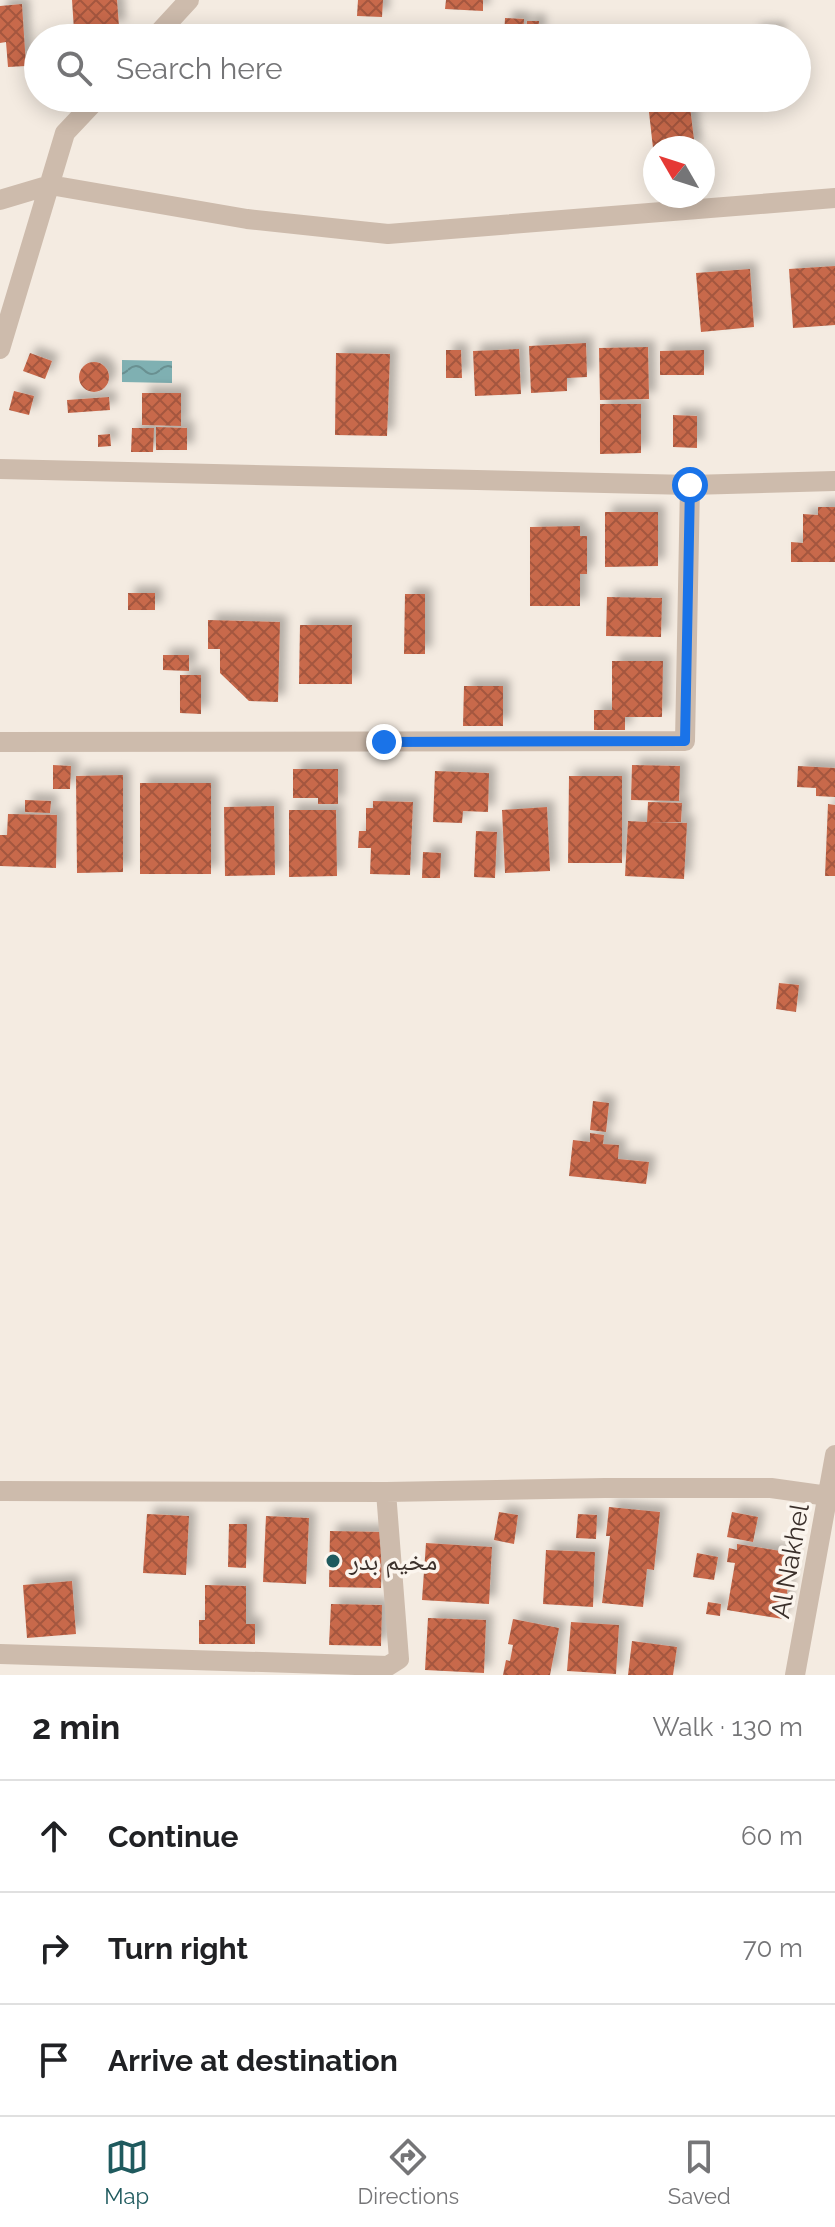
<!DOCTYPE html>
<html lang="en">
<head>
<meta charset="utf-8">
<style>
  :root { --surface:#fff; --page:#f2f2f2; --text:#202124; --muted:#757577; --line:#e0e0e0; --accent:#1f5a5e }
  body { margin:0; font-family:Raleway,"Noto Naskh Arabic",sans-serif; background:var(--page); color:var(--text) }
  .compass { position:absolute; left:643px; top:136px; width:72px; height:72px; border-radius:50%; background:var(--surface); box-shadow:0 4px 20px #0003; rotate:309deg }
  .stop { position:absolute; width:24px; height:24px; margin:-18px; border:6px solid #1a73e8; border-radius:50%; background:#fff }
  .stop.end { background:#1a73e8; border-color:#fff; box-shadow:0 2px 8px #0008 }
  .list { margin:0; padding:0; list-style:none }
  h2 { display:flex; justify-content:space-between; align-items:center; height:104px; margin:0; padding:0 32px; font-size:34px }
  h2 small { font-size:26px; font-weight:400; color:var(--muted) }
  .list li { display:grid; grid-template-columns:52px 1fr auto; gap:24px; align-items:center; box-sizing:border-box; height:112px; padding:0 32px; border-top:2px solid var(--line) }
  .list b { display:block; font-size:30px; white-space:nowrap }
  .list em { font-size:26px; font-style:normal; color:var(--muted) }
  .icon { flex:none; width:44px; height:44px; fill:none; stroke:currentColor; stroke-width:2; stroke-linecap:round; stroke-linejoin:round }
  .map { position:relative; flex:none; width:835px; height:1675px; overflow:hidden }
  .search { position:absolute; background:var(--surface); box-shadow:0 4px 20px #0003; left:24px; right:24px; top:24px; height:88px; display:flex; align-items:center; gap:20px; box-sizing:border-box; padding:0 28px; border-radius:44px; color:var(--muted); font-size:30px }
  .sheet { height:440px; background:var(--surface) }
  nav { display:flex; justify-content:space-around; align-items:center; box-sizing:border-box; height:112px; border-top:2px solid var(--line); background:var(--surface); font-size:22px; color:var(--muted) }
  nav a { display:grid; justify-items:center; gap:4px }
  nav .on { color:var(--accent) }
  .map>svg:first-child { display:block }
</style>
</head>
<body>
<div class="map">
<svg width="835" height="1675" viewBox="0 0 835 1675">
  <defs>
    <pattern id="water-waves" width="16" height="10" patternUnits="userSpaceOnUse" patternTransform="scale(2)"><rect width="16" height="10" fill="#7fb0b2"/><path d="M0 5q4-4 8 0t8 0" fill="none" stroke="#699091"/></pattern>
    <pattern id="building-cross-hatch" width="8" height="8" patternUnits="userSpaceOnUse" patternTransform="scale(2)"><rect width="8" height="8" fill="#c8694b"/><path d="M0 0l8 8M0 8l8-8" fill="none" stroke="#a4573f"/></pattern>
    <filter id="shadow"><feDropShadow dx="7" dy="-7" stdDeviation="4" flood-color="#0004"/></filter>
  </defs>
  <rect width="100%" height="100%" fill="#f4ebe1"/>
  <path fill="url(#water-waves)" d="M122,360l50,1v22l-50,-1z"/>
  <path fill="url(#building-cross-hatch)" filter="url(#shadow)" d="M72,0h45l2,27 -45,3z
    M358,0h25l-1,17 -25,-1z
    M446,0h37v11l-38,-2z
    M22,4l4,62 -18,1 -2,-25 -6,1v-37z
    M505,18l19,1 -1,19h-19z
    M527,21h12l-1,17h-12z
    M778,29l1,9h-25l-1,-7z
    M689,98l6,50h-42l-5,-45z
    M835,266v59l-42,3 -4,-59z
    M750,269l4,58 -53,5 -5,-59z
    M586,343l1,34 -20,1v13l-36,2 -2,-47z
    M648,347l1,52 -49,1 -1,-52z
    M519,349l2,45 -46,2 -2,-45z
    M446,350h15l1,28h-16z
    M704,350v25h-44v-24z
    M30,353l22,8 -7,18 -22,-8z
    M336,353l54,1 -3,82 -52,-1z
    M79 377a15 15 0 1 1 30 0a15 15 0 1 1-30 0Z
    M14,391l20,5 -5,19 -20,-5z
    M142,393h39v33l-39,-1z
    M109,397l1,13 -42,3 -1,-13z
    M600,404h41v49l-41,1z
    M673,415l24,1v32l-24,-1z
    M156,427l31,1v22h-31z
    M132,428h22l-1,24h-22z
    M110,434l1,12 -13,1v-12z
    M818,507h17v55h-44v-20l12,1v-29l15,1z
    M605,512h53v54l-53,1z
    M580,526v10h7v38h-7v32h-50v-79z
    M128,593h27v17h-27z
    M405,594h20v60h-21z
    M607,597l55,1 -1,39 -55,-1z
    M208,620l72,2 -2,80 -29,-1 -29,-28v-24h-12z
    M300,625h52v59h-53z
    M163,655h26v16l-26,-1z
    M612,661h51l-1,56h-37v13h-31v-20h18z
    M180,675h21v39l-21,-1z
    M464,686h39v40h-40z
    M53,765l18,1 -1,23h-17z
    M632,765l48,1 -1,35 -48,-1z
    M798,766l37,2v29l-19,-1v-8l-19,-1z
    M293,769h45v35h-20v-6h-25z
    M435,771l54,2 -1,39 -25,-1 -1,12 -29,-1z
    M123,775v97l-46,1 -1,-97z
    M569,776h53v87h-54z
    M140,783h71v91h-71z
    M25,800l26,1 -1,12 -25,-1z
    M373,801l40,1 -3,73 -40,-1 1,-26h-13l1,-17h7v-23h7z
    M648,802l34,1 -1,19h-31l37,1 -3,56 -59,-3 3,-55 19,1z
    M828,804l7,1v71h-10z
    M274,806l1,69 -50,1 -1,-69z
    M547,807l3,64 -45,2 -3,-63z
    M289,810h47l1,66 -48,1z
    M8,814l49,1 -1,53 -56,-2v-31h7z
    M476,831l21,1 -2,46 -21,-1z
    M423,852l18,1 -1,25h-18z
    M779,983l20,2 -3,27 -20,-3z
    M593,1101l16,2 -3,29 -16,-2z
    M590,1133l14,2 -1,9 16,1 -1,14 31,3 -3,22 -77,-8 4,-36 17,2z
    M609,1507l51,5 -6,58 -7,-1 -4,38 -41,-4 8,-67h-4z
    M499,1512l19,3 -4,29 -20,-4z
    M732,1512l26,5 -5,25 -26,-5z
    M147,1514l42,2 -3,59 -43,-2z
    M578,1514l19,1 -1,24 -20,-1z
    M266,1516l43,2 -3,66 -43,-2z
    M229,1524h18l-1,44 -18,-1z
    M330,1531l52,1 -1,56 -52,-1z
    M426,1543l66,4 -3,57 -67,-4z
    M737,1544l56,9 -10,66 -56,-9 8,-47 -8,-1 2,-14 8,2z
    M546,1550l49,2 -2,55 -50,-3z
    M697,1553l21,4 -4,23 -21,-3z
    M72,1581l4,53 -49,4 -4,-53z
    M205,1585l41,1v38h9v20h-56v-24h6z
    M708,1602l13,2 -1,12 -14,-2z
    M331,1604l51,1 -1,41 -52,-1z
    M428,1618l58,2 -2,53 -59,-3z
    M513,1619l46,9 -9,47h-47l3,-15 4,1 3,-16 -5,-1z
    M571,1622l48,3 -3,49 -49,-3z
    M632,1641l45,6 -4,28h-45z"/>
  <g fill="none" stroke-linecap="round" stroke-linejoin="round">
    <path stroke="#cdbbac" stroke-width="20" d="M154,38l35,-38
      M0,200l50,-15 197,34 141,15 447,-36
      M0,349l65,-216 33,-35
      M0,469l690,16 145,-4
      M0,742l685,-1 5,-256
      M0,1491l386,1 219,-4h166l57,8
      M0,1654l388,12 11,-7 -13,-167
      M795,1675l40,-220"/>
  </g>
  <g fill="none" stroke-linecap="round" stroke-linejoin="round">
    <path stroke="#1a73e8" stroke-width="10" d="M384,742l301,-1 5,-256"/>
  </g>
  <circle fill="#1f5a5e" stroke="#fbf5ee" stroke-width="3" cx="333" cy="1561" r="8"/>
  <g text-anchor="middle" stroke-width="7" stroke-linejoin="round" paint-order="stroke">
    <g font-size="26" fill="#3b302b" stroke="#fbf5ee" text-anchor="start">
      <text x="349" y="1570">مخيم بدر</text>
    </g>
    <g font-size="26" fill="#3b302b" stroke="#fbf5ee">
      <text transform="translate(790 1561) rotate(-80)" y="9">Al Nakhel</text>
    </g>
  </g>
</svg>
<svg class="compass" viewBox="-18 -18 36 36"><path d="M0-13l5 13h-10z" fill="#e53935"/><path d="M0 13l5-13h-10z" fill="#757577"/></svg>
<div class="stop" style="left:690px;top:485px"></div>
<div class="stop end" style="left:384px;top:742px"></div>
<div class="search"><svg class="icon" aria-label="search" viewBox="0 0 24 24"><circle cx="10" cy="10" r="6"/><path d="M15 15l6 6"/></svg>Search here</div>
</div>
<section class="sheet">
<h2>2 min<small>Walk · 130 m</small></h2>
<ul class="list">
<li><svg class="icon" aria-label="ahead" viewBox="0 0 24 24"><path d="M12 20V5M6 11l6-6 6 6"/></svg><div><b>Continue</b></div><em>60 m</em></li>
<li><svg class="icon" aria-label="right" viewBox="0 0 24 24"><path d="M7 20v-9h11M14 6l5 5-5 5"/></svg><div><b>Turn right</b></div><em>70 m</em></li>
<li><svg class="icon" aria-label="arrive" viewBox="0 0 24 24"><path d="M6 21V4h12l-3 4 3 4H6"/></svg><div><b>Arrive at destination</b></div></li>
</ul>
</section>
<nav>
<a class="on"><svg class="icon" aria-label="map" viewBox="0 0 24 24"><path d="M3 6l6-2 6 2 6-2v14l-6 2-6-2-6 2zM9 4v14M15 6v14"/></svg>Map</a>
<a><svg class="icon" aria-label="directions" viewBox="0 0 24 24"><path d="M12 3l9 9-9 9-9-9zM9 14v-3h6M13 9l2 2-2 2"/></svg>Directions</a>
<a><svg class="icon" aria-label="saved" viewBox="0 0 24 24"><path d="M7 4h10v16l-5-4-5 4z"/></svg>Saved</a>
</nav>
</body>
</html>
